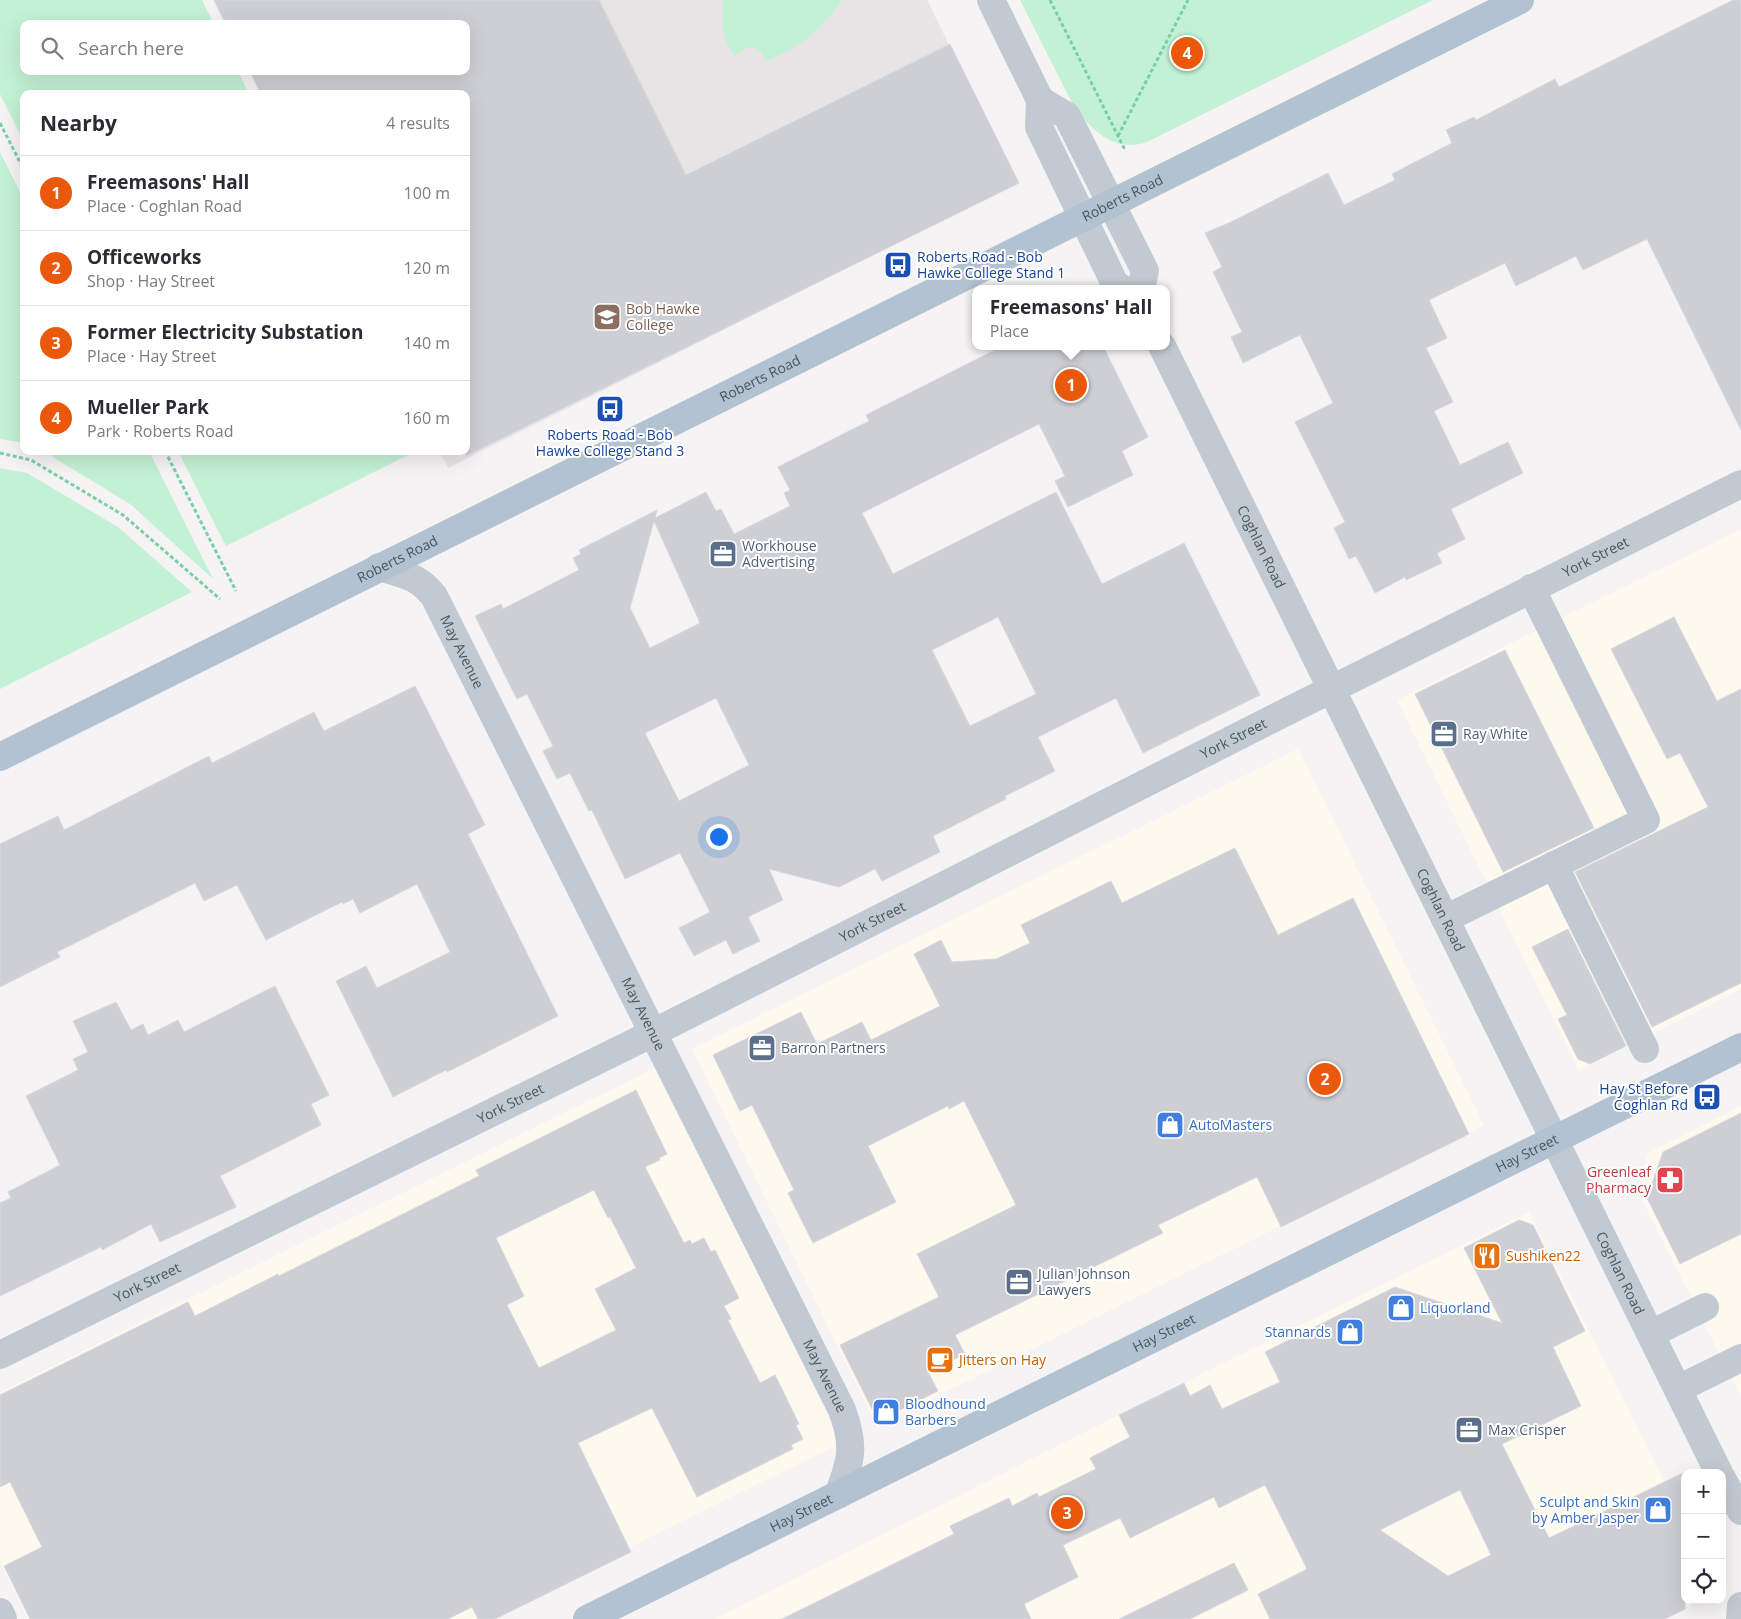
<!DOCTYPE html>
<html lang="en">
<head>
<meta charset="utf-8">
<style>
  :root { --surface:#fff; --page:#f2f2f3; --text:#2b2b33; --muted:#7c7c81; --line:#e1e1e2; --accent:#ea580c }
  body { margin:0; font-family:"Open Sans",sans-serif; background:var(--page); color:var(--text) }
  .controls { position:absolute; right:15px; bottom:15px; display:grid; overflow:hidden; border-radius:10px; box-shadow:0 5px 20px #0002 }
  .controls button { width:45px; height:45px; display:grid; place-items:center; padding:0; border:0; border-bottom:1px solid var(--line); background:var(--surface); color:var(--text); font:25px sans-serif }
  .you { position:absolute; left:718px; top:836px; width:18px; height:18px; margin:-12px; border:4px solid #fff; border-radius:50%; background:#1a73e8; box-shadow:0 0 0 8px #1a73e833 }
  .badge { display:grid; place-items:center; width:32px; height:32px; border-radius:50%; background:var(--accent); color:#fff; font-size:16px; font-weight:700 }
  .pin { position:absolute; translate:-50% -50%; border:2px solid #fff; box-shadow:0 1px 5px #0006 }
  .popup { position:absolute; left:972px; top:285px; width:198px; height:65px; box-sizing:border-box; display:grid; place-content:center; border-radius:10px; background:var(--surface); filter:drop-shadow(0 1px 4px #0005); font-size:16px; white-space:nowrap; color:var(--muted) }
  .popup b { font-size:19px; color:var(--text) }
  .popup::after { content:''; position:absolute; left:50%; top:100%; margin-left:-10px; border:10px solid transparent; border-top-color:var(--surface) }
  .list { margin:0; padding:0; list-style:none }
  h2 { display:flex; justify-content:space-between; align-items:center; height:65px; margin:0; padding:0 20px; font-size:21px }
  h2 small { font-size:16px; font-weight:400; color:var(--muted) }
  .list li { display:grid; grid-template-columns:32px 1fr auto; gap:15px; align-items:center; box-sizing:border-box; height:75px; padding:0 20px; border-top:1px solid var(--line) }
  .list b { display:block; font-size:19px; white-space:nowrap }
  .list p { margin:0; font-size:16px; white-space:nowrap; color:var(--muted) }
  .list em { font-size:16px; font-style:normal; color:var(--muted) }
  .icon { flex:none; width:28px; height:28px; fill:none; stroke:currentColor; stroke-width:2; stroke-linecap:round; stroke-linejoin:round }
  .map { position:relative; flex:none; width:1741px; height:1619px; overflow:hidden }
  .search { position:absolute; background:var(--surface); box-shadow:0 5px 20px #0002; left:20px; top:20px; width:450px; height:55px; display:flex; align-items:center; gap:12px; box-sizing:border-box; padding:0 18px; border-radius:10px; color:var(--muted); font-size:19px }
  .panel { position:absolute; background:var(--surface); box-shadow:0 5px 20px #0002; left:20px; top:90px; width:450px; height:365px; border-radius:10px }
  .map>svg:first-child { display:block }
</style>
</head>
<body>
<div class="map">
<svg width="1741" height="1619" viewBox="0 0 1741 1619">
  <rect width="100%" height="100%" fill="#f5f3f3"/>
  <path fill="#fdf9ef" d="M1741,529v460l-162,82 -182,-371z
    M1298,749l186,376 -607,301 -185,-377z
    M657,1067l184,376 -357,176h-456l-28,-57v-170z
    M1741,1106v291l-104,-207 11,-37z
    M1529,1212l156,312v76h15l-36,19h-949l404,-204z"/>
  <path fill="#e6e4e5" d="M213,0h714l90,183 -569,285 -9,-17h27v-357h-206l-11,-23h217v-47h-241z"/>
  <path fill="#c3f1d5" d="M0,0h202l12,24h-190v47h214l11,23h-225v48l-24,-48z
    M724,0h118c-20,29 -43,49 -77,61 -5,-17 -18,-18 -29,-5 -15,-15 -15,-37 -12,-56z
    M1020,0h413l-286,142c-34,11 -55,-12 -74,-37z
    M0,152l24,48v243l-24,-4z
    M43,451h106l64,128 -83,-75z
    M178,451h238l-190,95z
    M0,468l27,5 91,54 74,65 -192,97z"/>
  <path fill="#cdcfd5" stroke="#d7d9de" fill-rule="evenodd" d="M214,0h385l87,175 264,-131 69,139 -553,273v-362h-205l-11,-23h216v-47h-240z
    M1733,0h8v430l-94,-191 -64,31 -7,-14 -60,30 -11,-23 -76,37 18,38 -21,10 27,54 -19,9 26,54 48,-23 15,31 -72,36 14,30 -28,14 5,10 -36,17 -1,-3 -30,16 -19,-37 -7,3 -15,-31 11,-6 -50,-100 38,-19 -33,-68 -57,28 -12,-26 11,-5 -29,-60 9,-5 -17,-34 26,-11 97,-49 16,32 51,-25 -3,-6 60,-31 -6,-13 28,-13 2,3 79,-41 4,8z
    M1003,346h100l45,91 -26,14 11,24 -65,32 -13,-26 10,-5 -26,-52 -177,89 31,61 163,-82 46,92 82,-41 76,152 -117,58 -27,-55 -78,39 17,34 -50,25 1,3 -73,37 7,16 -58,29 -7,-12 -36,18 -70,-18 14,31 -35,17 12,24 -27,13 -7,-14 -32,16 -15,-28 31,-16 -30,-59 -55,26 -33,-69 -3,1 -19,-38 -13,6 -14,-28 10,-5 -26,-52 -10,5 -42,-83 26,-12 2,5 76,-39 -6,-12 8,-4 -2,-4 78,-40 -2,8 51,-26 10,19 5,-2 13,25 56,-28 -6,-13 6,-3 -12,-23 91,-46 -3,-6zM654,521l46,102 -50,25 -20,-40zM998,617l38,77 -66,32 -38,-76zM716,698l33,67 -70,36 -34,-68z
    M1674,617l43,84 24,-12v294l-89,44 -77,-155 133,-65 -28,-54 -13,6 -56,-110z
    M1505,650l89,178 -91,44 -88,-178z
    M415,686l70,139 -17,9 90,182 -85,43 -26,13 -1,-2 -53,27 -57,-116 30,-15 11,22 73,-36 -33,-68 -57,29 -7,-14 -10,5 -1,-2 -76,38 -29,-55 -33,16 -9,-18 -138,69 3,5 -60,30v-143l58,-28 6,14 145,-74 3,7 102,-51 10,19z
    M1235,848l43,87 75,-37 116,236 -188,93 -24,-50 -99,48 5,8 -208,102 10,19 -37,18 10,19 -52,26 -12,-4 -34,-68 99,-48 -22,-43 99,-49 -52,-104 -15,8 -1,-3 -80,40 28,56 -83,41 -25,-50 6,-3 -42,-85 -12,6 -27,-56 88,-43 16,32 45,-22 9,18 69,-34 -26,-52 27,-14 11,22 44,-3 34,-16 -9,-18 90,-44 11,22z
    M1568,929l58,117 -36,18 -12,-5 -20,-40 9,-4 -35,-68z
    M275,986l54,109 -18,9 10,21 -101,51 16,31 -76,35 -9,-18 -49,26 -1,-3 -101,49v-93l11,-5 -3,-6 52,-27 -34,-69 52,-26 -5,-11 15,-7 -15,-31 43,-19 15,28 12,-6 5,11 30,-15 6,12z
    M636,1090l31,64 -8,4 1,2 -15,7 39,76 6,-3 2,4 12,-6 7,14 4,-2 24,48 -15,8 7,13 -3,1 32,63 15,-8 24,49 -3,1 7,14 -12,6 2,4 -96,48 -45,-89 -74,35 53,109 -136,67h-17l-6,-12 -24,12h-418l-26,-53 38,-19 -32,-65 -10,5v-92l188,-93 7,14 83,-42 1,2 200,-100 -3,-6zM594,1190l14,28 2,-1 26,51 -41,21 21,41 -77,38 -32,-63 17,-9 -28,-58z
    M1741,1113v121l-61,30 -33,-66 16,-46z
    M1519,1220l14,5 52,106 -32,16 28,59 -79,38 47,94 136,-66v137l-20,10h-395l-12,-25 49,-25 -42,-84 -46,23 -5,-11 -84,41 -10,-20 -57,27 15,32 -54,27 7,15h-249l172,-85 -4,-8 59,-28 3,8 25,-13 2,4 57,-28 -6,-11 40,-21 -11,-22 65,-32 6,13 20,-11 12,24 58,-27 -15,-30 130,-65 107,36 -38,-75zM1460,1490l31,65 -43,21 -68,-46z
    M1234,1563l14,27 -58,29h-71z"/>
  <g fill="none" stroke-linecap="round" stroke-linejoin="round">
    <path stroke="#7ad0a6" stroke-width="3" stroke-dasharray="4 2.5" stroke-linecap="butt" d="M1050,0l75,150
      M0,123l24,47
      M1118,136l70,-136
      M165,451l71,140
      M0,453l31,7 92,55 97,84"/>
    <g stroke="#c1cad2" stroke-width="28">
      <path d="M991,0l49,100 -1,27 76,157 8,5"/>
      <path d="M1040,100l27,16 78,155 -4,18"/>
      <path id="s1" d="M1162,346l557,1127"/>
      <path id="s2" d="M379,567c25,8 38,8 55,29l408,814c13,35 10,50 -4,85"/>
      <path d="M1554,865l91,184"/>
      <path d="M1445,919l201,-99 -115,-232"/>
      <path d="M1651,1334l54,-27"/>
      <path id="s3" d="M0,1355l633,-312 657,-333 451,-226"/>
      <path d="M1678,1389l63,-31"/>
      <path d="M1722,1478l10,19 9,14"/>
      <path d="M0,1612l3,7"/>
      <path d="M1740,1619l1,-13"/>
    </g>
    <g stroke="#b3c2d1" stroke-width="28">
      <path id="s4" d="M0,757l1520,-757"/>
      <path id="s5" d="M587,1619l1154,-572"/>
    </g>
  </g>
  <defs>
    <symbol id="bus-square" viewBox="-11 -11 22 22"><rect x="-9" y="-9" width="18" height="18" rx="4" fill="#1a4fb4" stroke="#fff"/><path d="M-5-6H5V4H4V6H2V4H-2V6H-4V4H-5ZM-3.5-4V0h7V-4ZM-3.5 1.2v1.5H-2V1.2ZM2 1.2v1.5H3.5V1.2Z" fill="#fff"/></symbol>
    <symbol id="school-square" viewBox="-11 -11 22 22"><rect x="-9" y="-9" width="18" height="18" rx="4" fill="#8d6e63" stroke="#fff"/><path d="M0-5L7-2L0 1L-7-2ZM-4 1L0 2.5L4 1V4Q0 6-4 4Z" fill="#fff"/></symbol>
    <symbol id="office-square" viewBox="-11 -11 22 22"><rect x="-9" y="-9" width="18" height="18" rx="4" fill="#5c6f8a" stroke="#fff"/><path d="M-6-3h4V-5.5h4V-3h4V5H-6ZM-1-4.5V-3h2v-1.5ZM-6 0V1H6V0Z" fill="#fff"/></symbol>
    <symbol id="shop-square" viewBox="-11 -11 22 22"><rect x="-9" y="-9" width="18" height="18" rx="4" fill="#3f7fe0" stroke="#fff"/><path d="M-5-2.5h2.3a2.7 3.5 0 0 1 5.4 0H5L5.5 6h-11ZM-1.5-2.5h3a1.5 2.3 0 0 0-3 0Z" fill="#fff"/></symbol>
    <symbol id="pharmacy-square" viewBox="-11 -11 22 22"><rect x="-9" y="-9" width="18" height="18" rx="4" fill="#e0444e" stroke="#fff"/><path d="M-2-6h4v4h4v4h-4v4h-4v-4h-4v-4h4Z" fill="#fff"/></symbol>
    <symbol id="restaurant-square" viewBox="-11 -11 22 22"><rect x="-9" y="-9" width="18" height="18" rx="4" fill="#e8710a" stroke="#fff"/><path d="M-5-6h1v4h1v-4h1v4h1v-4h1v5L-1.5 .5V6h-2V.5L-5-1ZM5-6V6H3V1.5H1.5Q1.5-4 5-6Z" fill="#fff"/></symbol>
    <symbol id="cafe-square" viewBox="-11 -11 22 22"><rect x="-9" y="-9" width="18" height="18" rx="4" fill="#e8710a" stroke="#fff"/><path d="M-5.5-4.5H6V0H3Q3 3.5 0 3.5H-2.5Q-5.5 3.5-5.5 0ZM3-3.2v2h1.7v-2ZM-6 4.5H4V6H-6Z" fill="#fff"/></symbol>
  </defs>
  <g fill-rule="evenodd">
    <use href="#bus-square" x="882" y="249" width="32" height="32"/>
    <use href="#school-square" x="591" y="301" width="32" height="32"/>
    <use href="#bus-square" x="594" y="393" width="32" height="32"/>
    <use href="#office-square" x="707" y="538" width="32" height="32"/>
    <use href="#office-square" x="1428" y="718" width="32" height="32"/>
    <use href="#office-square" x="746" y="1032" width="32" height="32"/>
    <use href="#bus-square" x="1691" y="1081" width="32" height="32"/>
    <use href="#shop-square" x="1154" y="1109" width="32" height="32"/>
    <use href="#pharmacy-square" x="1654" y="1164" width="32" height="32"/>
    <use href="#restaurant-square" x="1471" y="1240" width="32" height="32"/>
    <use href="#office-square" x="1003" y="1266" width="32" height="32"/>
    <use href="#shop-square" x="1385" y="1292" width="32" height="32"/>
    <use href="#shop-square" x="1334" y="1316" width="32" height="32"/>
    <use href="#cafe-square" x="924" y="1344" width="32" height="32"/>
    <use href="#shop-square" x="870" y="1396" width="32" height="32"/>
    <use href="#office-square" x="1453" y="1414" width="32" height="32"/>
    <use href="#shop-square" x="1642" y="1494" width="32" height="32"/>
  </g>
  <g text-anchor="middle" stroke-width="4" stroke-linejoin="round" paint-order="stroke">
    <g font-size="14" fill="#4a5661" stroke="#fff">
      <text dy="5" stroke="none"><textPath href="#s4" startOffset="1254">Roberts Road</textPath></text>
      <text dy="5" stroke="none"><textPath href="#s4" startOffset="849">Roberts Road</textPath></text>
      <text dy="5" stroke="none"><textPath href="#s1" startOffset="224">Coghlan Road</textPath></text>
      <text dy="5" stroke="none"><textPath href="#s3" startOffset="1784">York Street</textPath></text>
      <text dy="5" stroke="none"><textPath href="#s4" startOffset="444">Roberts Road</textPath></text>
      <text dy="5" stroke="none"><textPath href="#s2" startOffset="126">May Avenue</textPath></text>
      <text dy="5" stroke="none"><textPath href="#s3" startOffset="1379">York Street</textPath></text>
      <text dy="5" stroke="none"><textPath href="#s1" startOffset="629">Coghlan Road</textPath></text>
      <text dy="5" stroke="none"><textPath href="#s3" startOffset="974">York Street</textPath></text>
      <text dy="5" stroke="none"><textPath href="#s2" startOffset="531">May Avenue</textPath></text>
      <text dy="5" stroke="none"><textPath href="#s3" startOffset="569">York Street</textPath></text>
      <text dy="5" stroke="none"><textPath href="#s5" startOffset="1049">Hay Street</textPath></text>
      <text dy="5" stroke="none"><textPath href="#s1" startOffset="1034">Coghlan Road</textPath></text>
      <text dy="5" stroke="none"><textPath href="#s3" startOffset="164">York Street</textPath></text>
      <text dy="5" stroke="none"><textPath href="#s5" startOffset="644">Hay Street</textPath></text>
      <text dy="5" stroke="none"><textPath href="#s2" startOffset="936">May Avenue</textPath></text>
      <text dy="5" stroke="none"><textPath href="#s5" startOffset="239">Hay Street</textPath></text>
    </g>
    <g font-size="14" fill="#164399" stroke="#fff" text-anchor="start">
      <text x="917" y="262">Roberts Road - Bob<tspan x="917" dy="16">Hawke College Stand 1</tspan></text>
      <text x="610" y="440" text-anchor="middle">Roberts Road - Bob<tspan x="610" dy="16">Hawke College Stand 3</tspan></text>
      <text x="1688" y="1094" text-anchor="end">Hay St Before<tspan x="1688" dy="16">Coghlan Rd</tspan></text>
    </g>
    <g font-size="14" fill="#785e54" stroke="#fff" text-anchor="start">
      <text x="626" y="314">Bob Hawke<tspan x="626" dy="16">College</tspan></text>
    </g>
    <g font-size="14" fill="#4e5e75" stroke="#fff" text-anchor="start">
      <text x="742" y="551">Workhouse<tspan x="742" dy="16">Advertising</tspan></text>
      <text x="1463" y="739">Ray White</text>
      <text x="781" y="1053">Barron Partners</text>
      <text x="1038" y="1279">Julian Johnson<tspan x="1038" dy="16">Lawyers</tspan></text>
      <text x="1488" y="1435">Max Crisper</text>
    </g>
    <g font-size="14" fill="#366cbe" stroke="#fff" text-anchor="start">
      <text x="1189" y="1130">AutoMasters</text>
      <text x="1420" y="1313">Liquorland</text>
      <text x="1331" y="1337" text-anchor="end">Stannards</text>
      <text x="905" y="1409">Bloodhound<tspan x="905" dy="16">Barbers</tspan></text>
      <text x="1639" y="1507" text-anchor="end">Sculpt and Skin<tspan x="1639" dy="16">by Amber Jasper</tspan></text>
    </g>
    <g font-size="14" fill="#be3a42" stroke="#fff" text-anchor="end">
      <text x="1651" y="1177">Greenleaf<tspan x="1651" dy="16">Pharmacy</tspan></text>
    </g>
    <g font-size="14" fill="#c56008" stroke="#fff" text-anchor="start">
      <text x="1506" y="1261">Sushiken22</text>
      <text x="959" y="1365">Jitters on Hay</text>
    </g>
  </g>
</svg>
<div class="controls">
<button>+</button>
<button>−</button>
<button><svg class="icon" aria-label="locate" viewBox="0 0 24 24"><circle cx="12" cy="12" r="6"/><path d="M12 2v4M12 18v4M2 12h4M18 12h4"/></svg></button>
</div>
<div class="you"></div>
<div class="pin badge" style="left:1071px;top:385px">1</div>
<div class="popup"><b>Freemasons' Hall</b>Place</div>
<div class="pin badge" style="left:1325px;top:1079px">2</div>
<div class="pin badge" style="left:1067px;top:1513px">3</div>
<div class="pin badge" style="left:1187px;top:53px">4</div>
<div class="search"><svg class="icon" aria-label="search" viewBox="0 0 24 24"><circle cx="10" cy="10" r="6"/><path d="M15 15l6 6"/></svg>Search here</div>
<section class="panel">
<h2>Nearby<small>4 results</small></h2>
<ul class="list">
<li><span class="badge">1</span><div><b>Freemasons' Hall</b><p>Place · Coghlan Road</p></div><em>100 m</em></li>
<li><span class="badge">2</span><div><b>Officeworks</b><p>Shop · Hay Street</p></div><em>120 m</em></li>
<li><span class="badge">3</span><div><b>Former Electricity Substation</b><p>Place · Hay Street</p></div><em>140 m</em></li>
<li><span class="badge">4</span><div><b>Mueller Park</b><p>Park · Roberts Road</p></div><em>160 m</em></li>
</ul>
</section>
</div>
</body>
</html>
